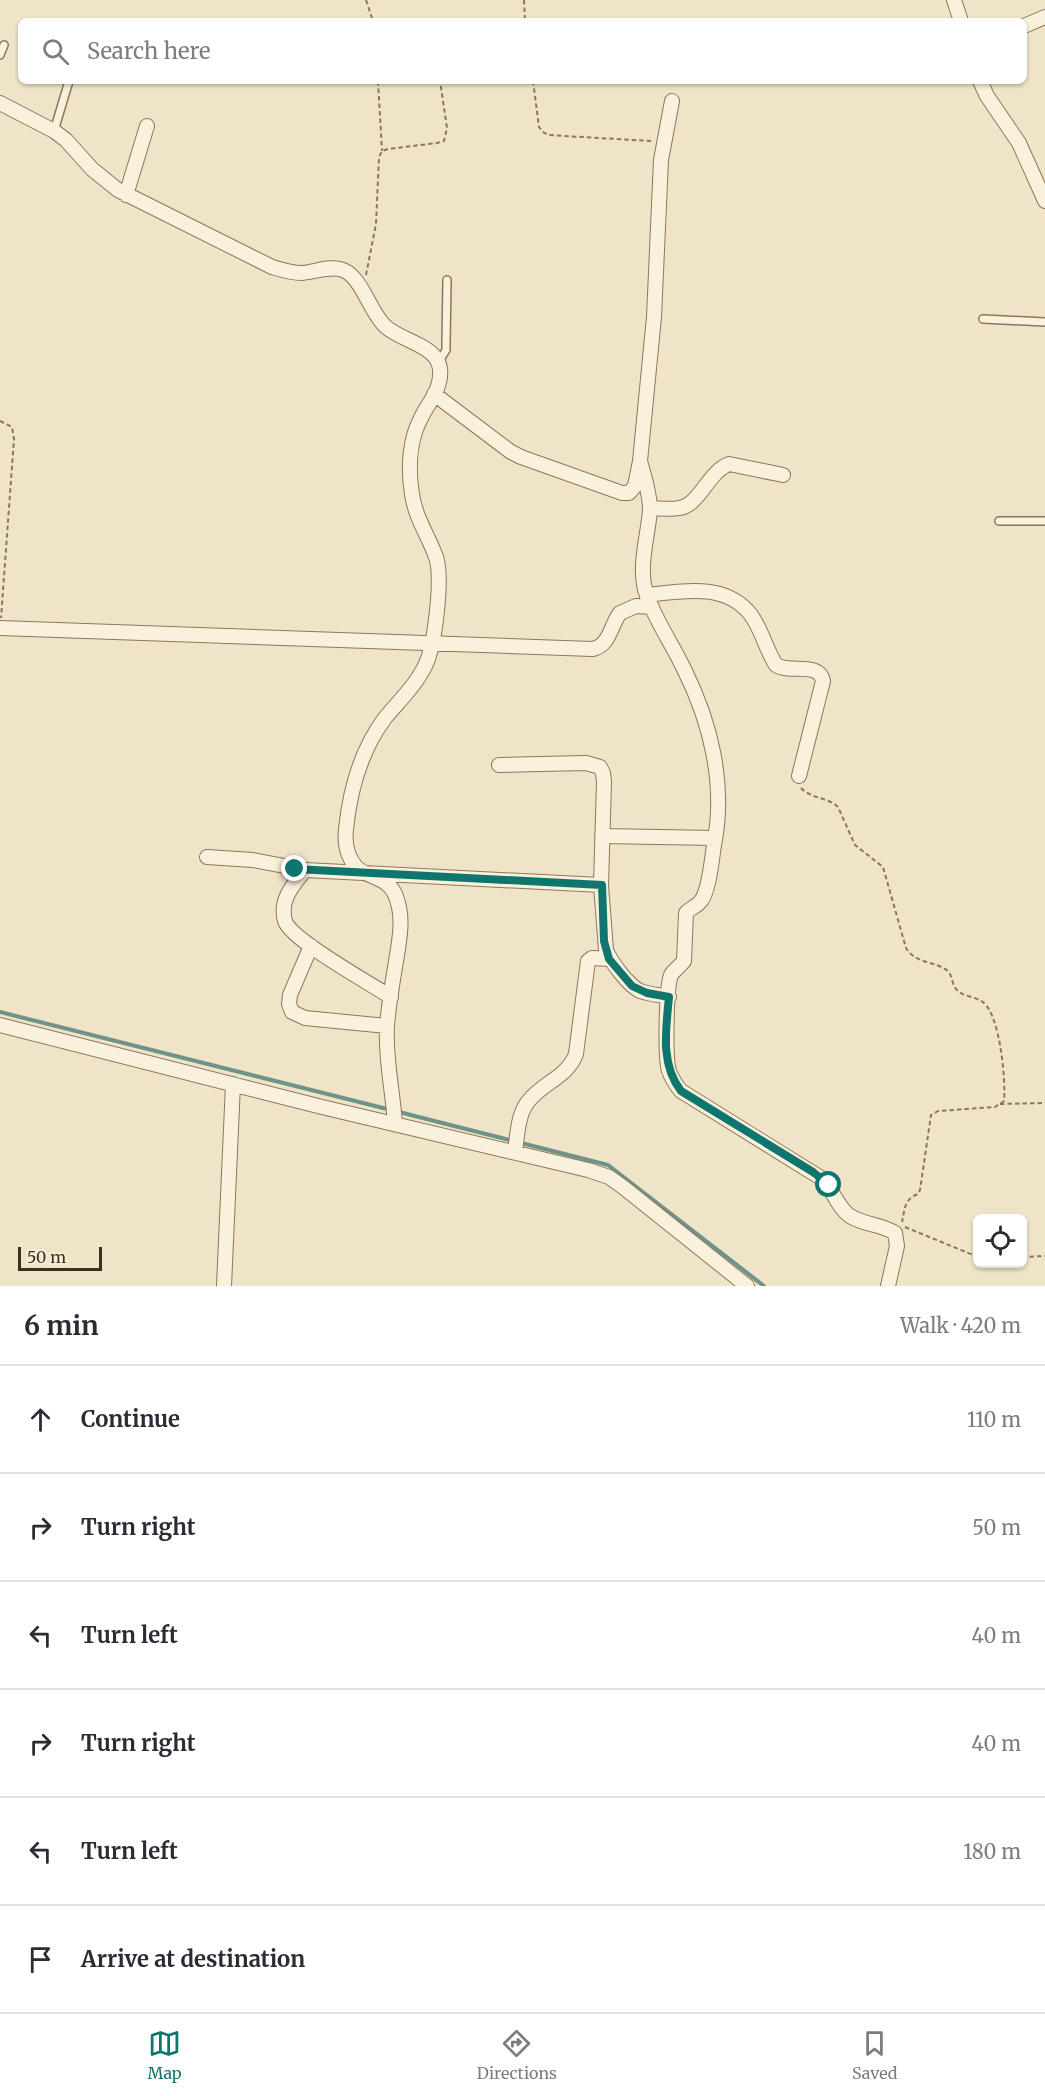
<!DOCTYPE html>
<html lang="en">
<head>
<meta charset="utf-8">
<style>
  :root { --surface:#fff; --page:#f7f7f7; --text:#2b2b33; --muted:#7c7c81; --line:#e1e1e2; --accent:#0f766e }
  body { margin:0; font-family:Merriweather,serif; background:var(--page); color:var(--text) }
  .controls { position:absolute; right:18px; bottom:18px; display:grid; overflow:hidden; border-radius:9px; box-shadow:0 2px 4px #0004 }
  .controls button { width:54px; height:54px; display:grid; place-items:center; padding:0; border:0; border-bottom:2px solid var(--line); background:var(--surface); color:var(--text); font:30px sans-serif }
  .scale { position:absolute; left:18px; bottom:15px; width:84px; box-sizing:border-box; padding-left:6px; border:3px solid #3d2e20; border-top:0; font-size:16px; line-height:21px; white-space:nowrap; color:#3d2e20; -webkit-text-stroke:4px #f7eed8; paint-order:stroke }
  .stop { position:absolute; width:18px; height:18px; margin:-14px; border:4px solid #0f766e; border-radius:50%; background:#fff }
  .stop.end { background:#0f766e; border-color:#fff; box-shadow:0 2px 6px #0008 }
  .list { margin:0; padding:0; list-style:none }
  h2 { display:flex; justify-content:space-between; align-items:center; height:78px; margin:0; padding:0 24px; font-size:26px }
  h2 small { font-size:20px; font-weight:400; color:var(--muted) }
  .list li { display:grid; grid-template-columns:39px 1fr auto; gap:18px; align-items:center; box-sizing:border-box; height:108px; padding:0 24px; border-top:2px solid var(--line) }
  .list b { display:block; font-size:22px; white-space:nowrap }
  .list em { font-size:20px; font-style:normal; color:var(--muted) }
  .icon { flex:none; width:33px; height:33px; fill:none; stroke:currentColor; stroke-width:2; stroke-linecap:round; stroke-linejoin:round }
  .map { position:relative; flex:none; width:1045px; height:1286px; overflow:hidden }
  .search { position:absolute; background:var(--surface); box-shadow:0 2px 4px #0004; left:18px; right:18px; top:18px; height:66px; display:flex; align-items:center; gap:15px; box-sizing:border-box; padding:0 21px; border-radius:9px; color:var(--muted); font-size:22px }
  .sheet { height:726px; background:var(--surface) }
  nav { display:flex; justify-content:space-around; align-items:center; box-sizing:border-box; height:84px; border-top:2px solid var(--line); background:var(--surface); font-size:16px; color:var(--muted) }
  nav a { display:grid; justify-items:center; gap:3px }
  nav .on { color:var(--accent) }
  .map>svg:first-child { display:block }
</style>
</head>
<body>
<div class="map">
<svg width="1045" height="1286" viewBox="0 0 1045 1286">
  <rect width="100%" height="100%" fill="#f0e4c8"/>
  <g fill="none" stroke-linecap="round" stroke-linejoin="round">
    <path stroke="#6f938a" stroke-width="4" d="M0,1012l391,98
      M399,1112l209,53 156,121"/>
    <defs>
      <path id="lane" d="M0,55l4,-10
        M54,131l15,-50
        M983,319l62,3
        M438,363l8,-13v-6l1,-64
        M999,521h46"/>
      <path id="street" d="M954,0l7,21
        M1024,26l21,-9
        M980,81l7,15 32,47 26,58
        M0,103l54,28 12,9 26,29 26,21 154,77c10,3 19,6 30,6 13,-1 29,-8 41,-3 19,7 27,43 43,57 21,18 65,19 52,59 -3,11 -12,21 -17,32 -12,22 -13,51 -9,76 3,23 16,41 24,63 7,21 -1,81 -8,102 -8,22 -28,41 -43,59 -24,32 -35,72 -39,111 -2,17 3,37 19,44 8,4 17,6 23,12 7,5 9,14 11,22 3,14 1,28 -1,42 -4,25 -9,51 -11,77 -2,32 6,66 8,98
        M126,195l21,-69
        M434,394l77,58 10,5 101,36h7l6,-7 5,-25 14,-144 7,-157 11,-59
        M640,461c4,15 10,32 10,49 -2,27 -13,59 -3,86 8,23 26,50 37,73 27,54 42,116 30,176 -2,13 -5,48 -14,57 -4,5 -10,6 -14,11l-2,48c-4,5 -10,9 -13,14 -5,13 -6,83 -2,96 3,8 7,14 12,20l140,87c12,11 16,29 29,38 14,9 31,8 45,17l2,13 -9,40
        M650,508c9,0 20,2 29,0 20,-2 29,-36 50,-44l54,11
        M647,595c35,-4 79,-13 104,20 11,15 15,35 25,50 14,9 43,-4 47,16l-24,95
        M0,628l592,21c18,-3 18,-23 28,-36l16,-7 16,1
        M499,765l87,-2 14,4 3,6 1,9 -3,103 5,65c5,12 22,35 34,41 9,3 19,4 29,6
        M602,836l113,2
        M207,857l46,3 52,10 296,15
        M305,870c-12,15 -26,30 -20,51 6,19 86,63 106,76
        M311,946l-21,49 -1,9 3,8 13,6 82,8
        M0,1025l322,82 266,63 21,7 14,10 124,99
        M515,1152c2,-15 3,-37 12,-49 14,-20 40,-25 49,-49l12,-93 4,-3 17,1
        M224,1286l9,-202"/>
    </defs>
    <use href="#lane" stroke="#8d765c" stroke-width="10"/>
    <use href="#street" stroke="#8d765c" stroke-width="16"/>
    <path stroke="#8d765c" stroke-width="2" stroke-dasharray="4.5 3" stroke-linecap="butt" d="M366,0l7,21
      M524,0l1,21
      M378,81l4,70
      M533,81l6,46 4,5 5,3 103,6
      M366,275l10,-51 3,-67 3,-6 6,-2 49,-6 7,-2 3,-13 -7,-47
      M0,421l12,6 2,12 -13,179
      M801,788c10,11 27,9 37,19l17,38 28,22 23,81c9,15 26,13 39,21 8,4 6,14 11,20 6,8 20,7 28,14 16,14 22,77 20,98l-9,6 -57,4 -7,4 -11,75 -2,4c-14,5 -13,15 -16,28
      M1000,1104l45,-1
      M905,1227l73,30
      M1022,1257l23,-1"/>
    <use href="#lane" stroke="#faf1dc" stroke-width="7"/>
    <use href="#street" stroke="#faf1dc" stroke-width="14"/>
  </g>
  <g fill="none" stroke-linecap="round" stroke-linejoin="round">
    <path stroke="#0f766e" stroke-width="8" d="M295,869l307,16 2,56 5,18 23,27 15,7 22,4c-3,32 -9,67 12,94l132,81 16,13"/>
  </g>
</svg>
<div class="controls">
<button><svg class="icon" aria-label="locate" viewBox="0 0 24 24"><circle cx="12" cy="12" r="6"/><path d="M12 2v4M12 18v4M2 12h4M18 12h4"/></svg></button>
</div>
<div class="scale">50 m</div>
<div class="stop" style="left:829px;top:1185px"></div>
<div class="stop end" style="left:295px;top:869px"></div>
<div class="search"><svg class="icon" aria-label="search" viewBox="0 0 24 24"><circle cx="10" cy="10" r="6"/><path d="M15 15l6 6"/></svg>Search here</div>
</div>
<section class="sheet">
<h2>6 min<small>Walk · 420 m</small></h2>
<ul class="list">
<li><svg class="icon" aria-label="ahead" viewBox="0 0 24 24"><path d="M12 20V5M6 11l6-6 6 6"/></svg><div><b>Continue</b></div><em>110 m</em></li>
<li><svg class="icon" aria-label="right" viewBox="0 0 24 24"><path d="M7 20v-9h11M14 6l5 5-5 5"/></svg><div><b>Turn right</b></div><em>50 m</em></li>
<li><svg class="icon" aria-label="left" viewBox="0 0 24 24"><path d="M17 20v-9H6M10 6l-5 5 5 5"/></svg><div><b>Turn left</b></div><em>40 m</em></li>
<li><svg class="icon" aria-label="right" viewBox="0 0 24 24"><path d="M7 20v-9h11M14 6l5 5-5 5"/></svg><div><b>Turn right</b></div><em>40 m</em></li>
<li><svg class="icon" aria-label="left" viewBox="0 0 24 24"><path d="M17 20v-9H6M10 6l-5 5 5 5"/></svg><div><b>Turn left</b></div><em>180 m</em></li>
<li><svg class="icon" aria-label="arrive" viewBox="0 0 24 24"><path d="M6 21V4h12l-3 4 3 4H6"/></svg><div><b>Arrive at destination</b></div></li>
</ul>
</section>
<nav>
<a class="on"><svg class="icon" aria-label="map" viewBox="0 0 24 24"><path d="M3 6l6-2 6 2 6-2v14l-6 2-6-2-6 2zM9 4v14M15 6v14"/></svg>Map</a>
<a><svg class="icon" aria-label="directions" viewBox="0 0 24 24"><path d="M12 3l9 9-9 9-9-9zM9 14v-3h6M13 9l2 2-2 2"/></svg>Directions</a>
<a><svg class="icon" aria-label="saved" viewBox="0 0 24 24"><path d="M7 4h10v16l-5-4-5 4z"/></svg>Saved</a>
</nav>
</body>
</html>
